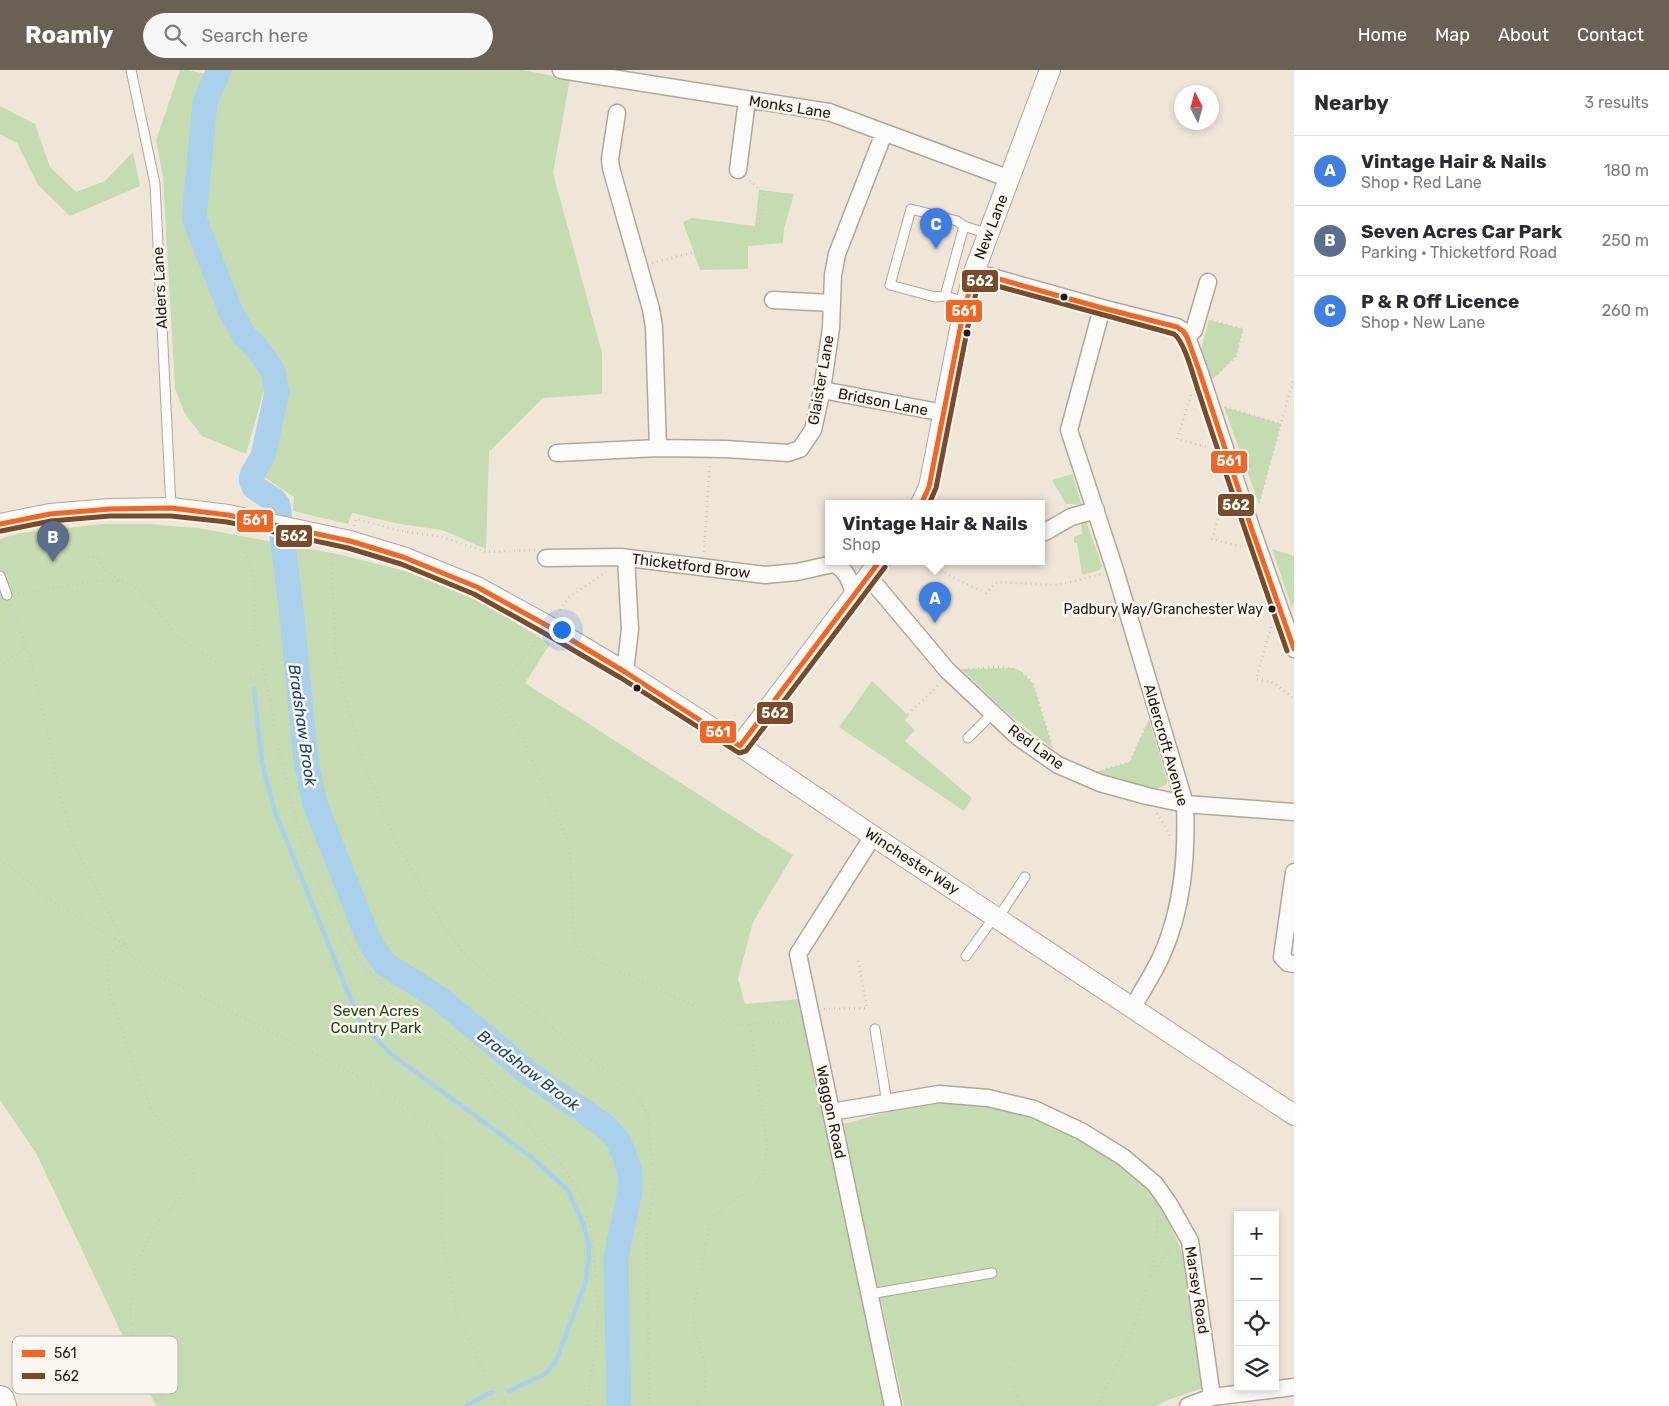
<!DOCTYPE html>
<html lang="en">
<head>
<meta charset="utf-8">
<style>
  :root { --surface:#fff; --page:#f7f7f7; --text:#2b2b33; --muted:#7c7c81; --line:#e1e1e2; --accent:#6a6155 }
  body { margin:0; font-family:Rubik,sans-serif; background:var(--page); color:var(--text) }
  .controls { position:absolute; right:15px; bottom:15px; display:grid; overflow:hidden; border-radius:0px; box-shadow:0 2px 8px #0003 }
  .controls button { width:45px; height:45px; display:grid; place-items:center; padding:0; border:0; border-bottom:1px solid var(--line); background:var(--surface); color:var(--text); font:25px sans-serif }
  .compass { position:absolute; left:1174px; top:15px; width:45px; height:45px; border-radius:50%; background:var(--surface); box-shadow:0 2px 8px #0003; rotate:354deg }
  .you { position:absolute; left:561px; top:559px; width:18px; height:18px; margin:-12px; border:4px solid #fff; border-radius:50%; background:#1a73e8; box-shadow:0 0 0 8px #1a73e833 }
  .badge { display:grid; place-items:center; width:32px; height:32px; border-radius:50%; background:var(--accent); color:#fff; font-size:16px; font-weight:700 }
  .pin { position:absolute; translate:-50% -41px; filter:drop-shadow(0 1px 2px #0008) }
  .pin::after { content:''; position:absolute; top:26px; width:18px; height:15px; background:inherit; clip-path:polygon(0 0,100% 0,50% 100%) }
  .popup { position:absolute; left:825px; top:430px; width:220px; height:65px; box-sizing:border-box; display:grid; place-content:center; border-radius:0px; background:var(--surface); filter:drop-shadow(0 1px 4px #0005); font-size:16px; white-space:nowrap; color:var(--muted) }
  .popup b { font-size:19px; color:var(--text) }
  .popup::after { content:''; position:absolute; left:50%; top:100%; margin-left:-10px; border:10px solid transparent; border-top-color:var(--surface) }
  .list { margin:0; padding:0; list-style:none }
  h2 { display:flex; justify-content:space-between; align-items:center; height:65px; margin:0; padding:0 20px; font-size:21px }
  h2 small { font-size:16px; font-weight:400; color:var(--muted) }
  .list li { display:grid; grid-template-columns:32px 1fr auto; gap:15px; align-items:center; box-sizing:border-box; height:70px; padding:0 20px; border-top:1px solid var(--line) }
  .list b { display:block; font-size:19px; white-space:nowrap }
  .list p { margin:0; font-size:16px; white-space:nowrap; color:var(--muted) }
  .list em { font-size:16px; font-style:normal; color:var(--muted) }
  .icon { flex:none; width:28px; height:28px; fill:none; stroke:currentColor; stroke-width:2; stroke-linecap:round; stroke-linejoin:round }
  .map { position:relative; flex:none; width:1294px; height:1336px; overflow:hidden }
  header { display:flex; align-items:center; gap:30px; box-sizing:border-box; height:70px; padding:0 25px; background:var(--accent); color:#fff }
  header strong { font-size:24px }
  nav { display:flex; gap:28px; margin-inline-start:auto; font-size:18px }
  .search { width:350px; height:45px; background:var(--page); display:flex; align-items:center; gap:12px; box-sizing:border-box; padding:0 18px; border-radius:28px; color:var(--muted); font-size:19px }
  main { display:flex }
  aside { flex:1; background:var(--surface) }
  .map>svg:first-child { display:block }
</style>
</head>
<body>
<header>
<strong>Roamly</strong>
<div class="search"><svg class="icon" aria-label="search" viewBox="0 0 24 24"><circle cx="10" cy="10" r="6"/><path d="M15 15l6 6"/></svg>Search here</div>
<nav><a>Home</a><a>Map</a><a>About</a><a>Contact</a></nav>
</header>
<main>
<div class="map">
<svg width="1294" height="1336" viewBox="0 0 1294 1336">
  <rect width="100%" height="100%" fill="#f0e6d8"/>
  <path fill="#c5dcb2" d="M180,0h8l22,5 -11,28 -11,119 35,91 15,28 30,35 -22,78 -44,-18 -17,-22 -10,-26 -12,-211 -7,-37z
    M231,0h291l48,9 -17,94 49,180v41l-59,4 -54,54 -3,97 -44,-19 -42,-6 -48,-11 -4,11 -55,-13 1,-14 -30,-20 23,-80 -9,-33 -39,-58 -34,-91 10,-116z
    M0,36l35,18 15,43 26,25 29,-11 28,-29 7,34 -70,30 -32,-31 -21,-42 -17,-9z
    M759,120l35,4 -10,35 -1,14 -35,3v23l-48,1 -17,-48 9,-4 63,8z
    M1209,250l34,9 -7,27 -24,24 -11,-31z
    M1224,337l57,17 -22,80z
    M1072,404l10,31 -16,-1 -14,-24z
    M1086,451l16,45 -2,4 -18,5 -5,-32h-3v-6l8,-3 -1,-12z
    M104,454h44l50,4 139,26 81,20 68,30 64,40 -25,39 268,172 -40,67 -15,57 7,25 54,-5 86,407h-729l-120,-253 -36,-53v-561l20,-6z
    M1272,479l22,7v46l-2,6z
    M1014,598l8,4 11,12 20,65 -49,-39 -43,-41z
    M872,611l37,35 -4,4 10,10 -10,11 67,57 -8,13 -125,-84z
    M1149,649l18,61v4c-17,13 -53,-5 -71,-12l34,-10z
    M942,1032l32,1 28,5 58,19 53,34 31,23 20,26 19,45 5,20 15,113 -35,12 -12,6h-252l-59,-269 -1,-13 69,-19z"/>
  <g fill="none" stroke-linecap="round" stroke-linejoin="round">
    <path stroke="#abd0ec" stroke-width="4.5" d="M254,619l8,75 13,48 85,210 31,32 139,102 38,34 16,36 4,16 1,16 -4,26 -29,77 -11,13 -36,17
      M467,1336l20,-12 6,-1"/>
    <path stroke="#abd0ec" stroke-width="25" d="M219,0l-14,32 -11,116 36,92 15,27 11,10 17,24 4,21 -14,64 -10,17 -2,7 3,7 20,13 4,5 13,102 15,155 9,42 51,129 8,16 11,15 54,34 91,76 76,53 12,13 6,14 6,19v18l-14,66 3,149"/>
    <defs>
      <path id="service" d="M131,0l24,114 16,324
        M945,226l-10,1 -45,-12 21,-76 46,12 7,5
        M966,232l-21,-6 19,-70 24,8
        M0,506l7,19
        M968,668l25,-25
        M998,848l27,-41
        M966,886l29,-40
        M875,959l12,74
        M870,1224l122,-21"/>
      <path id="minor" d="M561,0l268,42 181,67
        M617,43l-7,46 1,9 40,141 3,18 4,121
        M738,100l9,-70
        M974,202l128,36 75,19 6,4 4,6 12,33 53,160 42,119
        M773,230l59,3
        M1102,238l-33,122 46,140 70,234c2,52 -2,105 -24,153 -8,17 -19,34 -28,50
        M1187,267l7,-7 14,-48
        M822,320l122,23
        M557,383l101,-5 67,1 63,4 12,-4 13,-19 9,-40 9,-62 2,-53 4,-21 47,-121
        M1045,462l26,-15 25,-7
        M546,488l74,-1 145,18 32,-3 45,-10
        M835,494c12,7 15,17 19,29
        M868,506l79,94 71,67 40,28 42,18 47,13 38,8 109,8
        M625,602l5,-43 -4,-71
        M873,766l-75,118 95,452
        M1294,802l-12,85 6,6 6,1
        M831,1042l108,-18 49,4 46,11 47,22 42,26 32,27 14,20 21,37 22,156
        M1188,1336l24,-9 82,-10"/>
      <path id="tertiary" d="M921,434l8,-17 33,-168 12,-47 76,-202
        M0,454l50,-10 60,-5 61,-1 57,7 122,26 53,16 74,30 71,39 77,46 115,74 133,90 421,279
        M740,676l139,-184"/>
      <path id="trunk" d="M0,1330l2,6"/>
    </defs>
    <use href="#service" stroke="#b0a79c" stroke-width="11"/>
    <use href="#minor" stroke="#b0a79c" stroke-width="19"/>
    <use href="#tertiary" stroke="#b0a79c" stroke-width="22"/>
    <use href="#trunk" stroke="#b0a79c" stroke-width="30"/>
    <path stroke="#cbc8c2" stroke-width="2.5" stroke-dasharray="1 4" stroke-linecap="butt" d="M741,169l17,-9 7,-35 -17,-16
      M652,193l54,-14
      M1212,250l31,9 -7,27 -20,19
      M1191,325l-14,44 32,9
      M1225,337l56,17
      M1225,425l-13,44 30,8
      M1259,433l35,-126
      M354,456l2,-7 45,12 41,6 44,15 49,-2
      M238,463l16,44v52l13,53
      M704,482l6,-89
      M331,483l5,108 26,98 31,77 47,84 23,32 25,23 150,122 10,17 6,75 -7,43 2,174
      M88,487h8l11,14 14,10
      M928,492l30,18 28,13 11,-11 61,3 44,-11
      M18,524l82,-13h23l10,4 16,14 27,37 59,38 32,8 12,71 25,97 35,81 19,29 25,25 82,71 67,72 29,36 23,36 9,42 5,62 -2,42 -9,60
      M10,534l19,52 13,49 17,87 17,57 55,106 17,15 228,115 56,42 10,17v92l15,80 33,68 15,22
      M557,544l11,-16 38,-26
      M1271,557l-15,52 18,4 20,16
      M539,568l-38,47 -3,14 21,32 47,106 4,18 4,87 9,12 152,71 63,-3
      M0,597l26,-20
      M968,599c24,-1 50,-8 65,15l18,58
      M908,644l33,-31
      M1106,699l24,-7 16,-36
      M1157,743l13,23
      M0,789l57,46 67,39
      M126,874l-11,4 -5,7 -2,16 1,22 31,89 14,32 38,48 3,13 -4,10 -36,40 -20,43 -5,43 2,21 33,74
      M824,939l43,-1 -9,-48
      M1152,1205l22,-32
      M1010,1297c2,13 5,29 14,39
      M698,1336l7,-18v-22l-8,-29 -4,-26 16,-84 5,-12 18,-14 22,-13 9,-15 4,-26 -17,-123
      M1097,1336c28,-60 64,-125 60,-193"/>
    <use href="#service" stroke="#fdfbf9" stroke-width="9"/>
    <use href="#minor" stroke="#fdfbf9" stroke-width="16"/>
    <use href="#tertiary" stroke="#fdfbf9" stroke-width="20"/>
    <use href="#trunk" stroke="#fdfbf9" stroke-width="28"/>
    <defs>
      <path id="bus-1" d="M921,434l8,-17 33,-168 12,-47 128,36 75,19 6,4 4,6 12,33 53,160 42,119
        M0,454l50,-10 60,-5 61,-1 57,7 122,26 53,16 74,30 71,39 77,46 115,74 139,-184"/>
      <path id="bus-2" d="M929,434l7,-16 33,-167 10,-40 195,53c11,8 20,45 25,59 28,86 58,172 88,258
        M1,461l50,-10 59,-5h61l56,6 121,26 53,16 73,30 70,39 77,45 118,75 7,-2 139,-184"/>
    </defs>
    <use href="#bus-1" stroke="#fcf7f1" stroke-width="9"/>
    <use href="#bus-2" stroke="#fcf7f1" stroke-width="9"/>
    <use href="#bus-1" stroke="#f26522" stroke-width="5"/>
    <use href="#bus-2" stroke="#7a4b2a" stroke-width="5"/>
  </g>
  <g fill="#22190e" stroke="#fcf7f1" stroke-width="2">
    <circle cx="1064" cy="227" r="4.5"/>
    <circle cx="967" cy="263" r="4.5"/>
    <circle cx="1272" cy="539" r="4.5"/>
    <circle cx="637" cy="618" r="4.5"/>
  </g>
  <g text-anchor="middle" stroke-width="5" stroke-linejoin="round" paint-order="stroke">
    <g font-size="14" fill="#22190e" stroke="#fcf7f1" text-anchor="end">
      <text x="1263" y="544">Padbury Way/Granchester Way</text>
    </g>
    <g font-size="15" fill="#22190e" stroke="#fcf7f1">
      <text transform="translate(790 37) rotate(9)" y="5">Monks Lane</text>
      <text transform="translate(991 157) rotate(-69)" y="5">New Lane</text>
      <text transform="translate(160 218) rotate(-93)" y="5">Alders Lane</text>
      <text transform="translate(821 310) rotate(-80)" y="5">Glaister Lane</text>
      <text transform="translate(883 332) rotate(11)" y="5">Bridson Lane</text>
      <text transform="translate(691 496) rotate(7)" y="5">Thicketford Brow</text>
      <text transform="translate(1166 675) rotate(74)" y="5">Aldercroft Avenue</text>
      <text transform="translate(1036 677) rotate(36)" y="5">Red Lane</text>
      <text transform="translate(912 791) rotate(33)" y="5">Winchester Way</text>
      <text transform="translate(831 1042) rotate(78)" y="5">Waggon Road</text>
      <text transform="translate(1197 1220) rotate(81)" y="5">Marsey Road</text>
    </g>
    <g font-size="15" fill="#214415" stroke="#fcf7f1">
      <text x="376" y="946">Seven Acres<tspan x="376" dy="17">Country Park</tspan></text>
    </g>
    <g font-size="16" font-style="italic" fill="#12486e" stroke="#fcf7f1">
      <text transform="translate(303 655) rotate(82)" y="6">Bradshaw Brook</text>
      <text transform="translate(529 1000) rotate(37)" y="6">Bradshaw Brook</text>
    </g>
  </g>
  <rect x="12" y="1266" width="166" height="58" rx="8" fill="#fcf7f1" stroke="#bbb4ad" stroke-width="1"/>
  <rect x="22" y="1280" width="23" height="7" fill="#f26522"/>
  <rect x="22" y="1303" width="23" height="6" fill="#7a4b2a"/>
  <g font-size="14" fill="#22190e">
    <text x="54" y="1288">561</text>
    <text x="54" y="1311">562</text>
  </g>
  <g stroke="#fcf7f1" stroke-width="2">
    <rect x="961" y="199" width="38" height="24" rx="5" fill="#7a4b2a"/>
    <rect x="945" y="229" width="38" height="24" rx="5" fill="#f26522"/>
    <rect x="1210" y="380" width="38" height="24" rx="5" fill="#f26522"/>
    <rect x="1217" y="423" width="38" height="24" rx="5" fill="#7a4b2a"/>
    <rect x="236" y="439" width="38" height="24" rx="5" fill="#f26522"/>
    <rect x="275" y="454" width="38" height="24" rx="5" fill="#7a4b2a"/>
    <rect x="756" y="631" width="38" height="24" rx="5" fill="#7a4b2a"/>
    <rect x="699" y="650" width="38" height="24" rx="5" fill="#f26522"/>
  </g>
  <g font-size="14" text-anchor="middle" font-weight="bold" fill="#fff">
    <text x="980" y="216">562</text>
    <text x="964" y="246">561</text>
    <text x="1229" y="396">561</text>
    <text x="1236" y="440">562</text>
    <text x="255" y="455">561</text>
    <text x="294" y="471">562</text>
    <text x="775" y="648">562</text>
    <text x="718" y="667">561</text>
  </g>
</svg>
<div class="controls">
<button>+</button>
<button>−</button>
<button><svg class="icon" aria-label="locate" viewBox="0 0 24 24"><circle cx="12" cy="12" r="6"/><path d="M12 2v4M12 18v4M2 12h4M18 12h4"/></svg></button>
<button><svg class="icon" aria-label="layers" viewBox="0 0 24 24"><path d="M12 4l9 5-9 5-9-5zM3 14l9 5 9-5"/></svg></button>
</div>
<svg class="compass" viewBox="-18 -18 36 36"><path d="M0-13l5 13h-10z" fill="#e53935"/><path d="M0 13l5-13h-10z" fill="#7c7c81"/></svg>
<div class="you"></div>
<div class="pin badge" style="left:935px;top:553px;background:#3f7fe0">A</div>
<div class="popup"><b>Vintage Hair &amp; Nails</b>Shop</div>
<div class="pin badge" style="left:53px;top:492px;background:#5c6f8a">B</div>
<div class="pin badge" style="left:936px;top:179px;background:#3f7fe0">C</div>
</div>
<aside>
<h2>Nearby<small>3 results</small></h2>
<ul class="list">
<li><span class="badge" style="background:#3f7fe0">A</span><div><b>Vintage Hair &amp; Nails</b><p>Shop · Red Lane</p></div><em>180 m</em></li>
<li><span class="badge" style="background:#5c6f8a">B</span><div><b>Seven Acres Car Park</b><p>Parking · Thicketford Road</p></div><em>250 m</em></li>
<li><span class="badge" style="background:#3f7fe0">C</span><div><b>P &amp; R Off Licence</b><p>Shop · New Lane</p></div><em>260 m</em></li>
</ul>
</aside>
</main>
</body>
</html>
